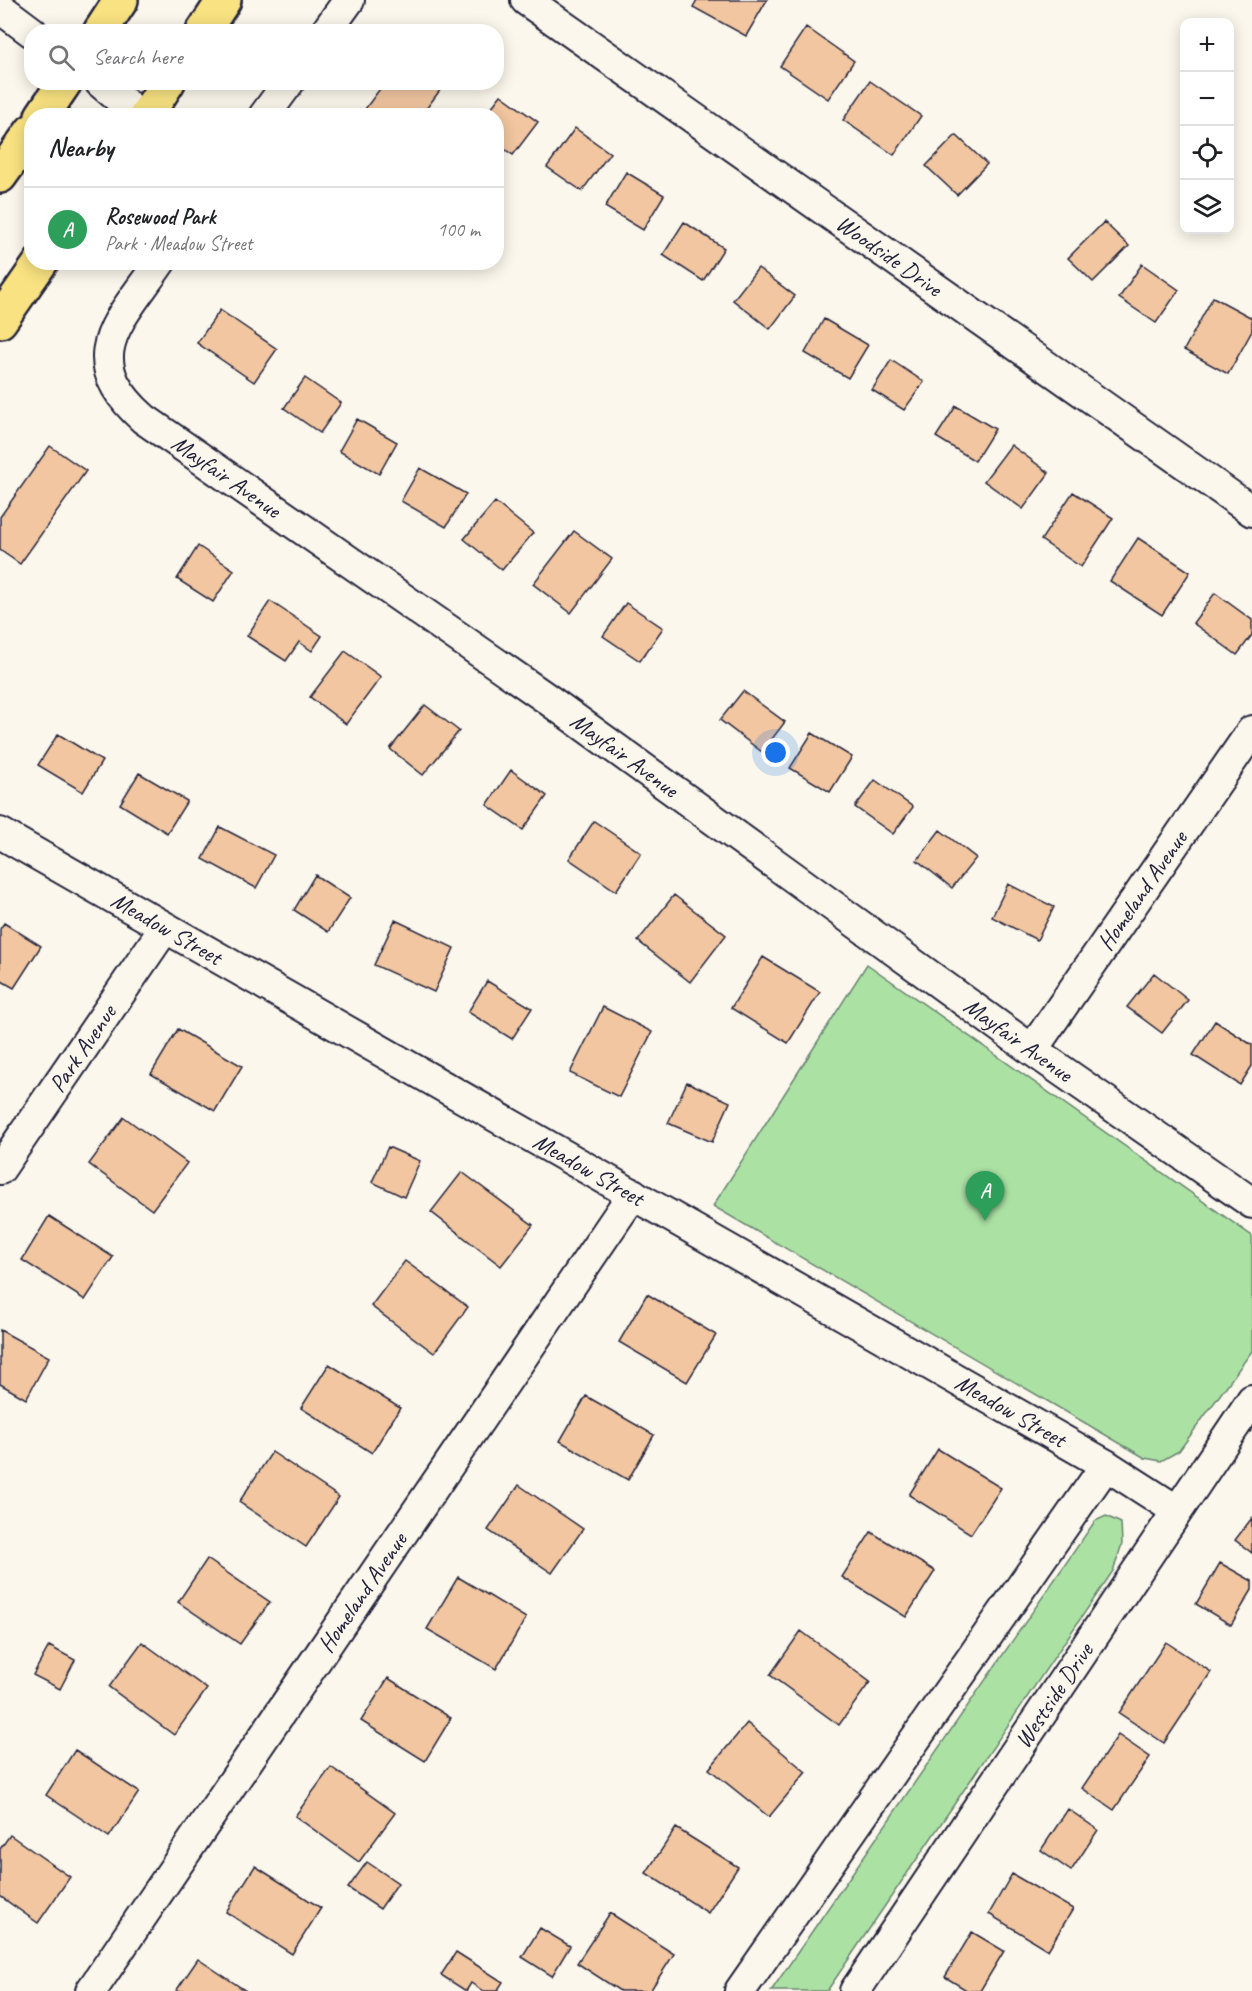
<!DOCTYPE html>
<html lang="en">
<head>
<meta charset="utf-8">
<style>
  :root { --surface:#fff; --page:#f6f6f6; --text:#202124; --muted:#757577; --line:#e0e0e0; --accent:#ea580c }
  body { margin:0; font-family:Caveat,sans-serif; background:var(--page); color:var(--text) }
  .controls { position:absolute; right:18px; top:18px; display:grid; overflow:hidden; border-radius:12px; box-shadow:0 3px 15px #0003 }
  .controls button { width:54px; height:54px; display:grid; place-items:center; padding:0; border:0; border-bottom:2px solid var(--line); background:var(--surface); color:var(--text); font:30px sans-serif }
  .you { position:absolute; left:776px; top:753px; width:21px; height:21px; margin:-15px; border:4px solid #fff; border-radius:50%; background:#1a73e8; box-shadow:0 0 0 9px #1a73e833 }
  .badge { display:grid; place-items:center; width:39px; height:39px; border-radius:50%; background:var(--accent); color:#fff; font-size:20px; font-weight:700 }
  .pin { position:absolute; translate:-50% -50px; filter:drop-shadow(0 2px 3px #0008) }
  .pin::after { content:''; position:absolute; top:32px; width:21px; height:18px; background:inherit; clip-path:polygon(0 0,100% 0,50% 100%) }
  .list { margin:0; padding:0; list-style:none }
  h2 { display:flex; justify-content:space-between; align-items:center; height:78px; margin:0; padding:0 24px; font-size:26px }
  h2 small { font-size:20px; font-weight:400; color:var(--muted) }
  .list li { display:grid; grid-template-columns:39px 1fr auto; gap:18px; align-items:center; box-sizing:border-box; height:84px; padding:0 24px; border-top:2px solid var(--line) }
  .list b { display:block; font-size:22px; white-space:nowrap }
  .list p { margin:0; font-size:20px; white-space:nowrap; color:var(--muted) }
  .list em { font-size:20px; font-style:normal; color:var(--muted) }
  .icon { flex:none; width:33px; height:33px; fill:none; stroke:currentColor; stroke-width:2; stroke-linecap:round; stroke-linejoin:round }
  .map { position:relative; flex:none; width:1252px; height:1991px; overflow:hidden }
  .search { position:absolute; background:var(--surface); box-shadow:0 3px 15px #0003; left:24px; top:24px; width:480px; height:66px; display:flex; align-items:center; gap:15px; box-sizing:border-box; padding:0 21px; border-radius:24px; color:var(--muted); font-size:22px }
  .panel { position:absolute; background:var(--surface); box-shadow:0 3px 15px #0003; left:24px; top:108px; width:480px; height:162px; border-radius:24px }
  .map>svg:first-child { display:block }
</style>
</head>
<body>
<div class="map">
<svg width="1252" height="1991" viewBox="0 0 1252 1991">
  <rect width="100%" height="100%" fill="#fbf7ec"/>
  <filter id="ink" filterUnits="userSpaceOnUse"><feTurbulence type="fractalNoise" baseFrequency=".0167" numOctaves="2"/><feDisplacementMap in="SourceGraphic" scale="12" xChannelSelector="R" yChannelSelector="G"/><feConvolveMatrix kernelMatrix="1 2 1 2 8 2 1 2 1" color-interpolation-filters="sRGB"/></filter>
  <g filter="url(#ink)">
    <path fill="#ace1a4" stroke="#678270" stroke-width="1.5" d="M867,964l385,272v115l-73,100 -18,10 -16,-3 -432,-252z
      M1106,1516l15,7 1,21 -9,27 -286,420h-56l324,-470z"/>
    <path fill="#f1c6a0" stroke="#22223b" stroke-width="1.5" d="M697,0h70l-21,36 -53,-29z
      M806,27l48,34 -26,38 -48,-33z
      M870,81l51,35 -27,39 -51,-35z
      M385,82h61l-25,34h-47l-9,-7z
      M501,95l37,27 -25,33 -17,-12v-27h-11z
      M575,128l35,25 -28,38 -35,-24z
      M956,135l31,29 -30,31 -31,-29z
      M626,172l38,23 -21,35 -38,-23z
      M684,222l40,26 -21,33 -40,-26z
      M1104,222l25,24 -36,36 -25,-24z
      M1142,264l37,26 -23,33 -37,-25z
      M758,268l37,28 -25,33 -37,-29z
      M1213,297l39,21v13l-24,43 -44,-24z
      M220,310l57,39 -23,33 -57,-39z
      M824,319l44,26 -20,33 -43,-25z
      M891,360l33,22 -20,28 -32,-20z
      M305,378l36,25 -21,30 -36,-25z
      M956,406l39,23 -20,32 -39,-24z
      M357,419l40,23 -18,32 -40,-23z
      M1011,445l38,28 -26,36 -39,-28z
      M50,446l36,25 -66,93 -20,-14v-33z
      M420,468l46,26 -20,33 -45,-26z
      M1073,492l40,26 -32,49 -40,-27z
      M495,502l38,31 -31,37 -38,-31z
      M574,531l38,28 -41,54 -38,-29z
      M1138,538l52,34 -28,43 -52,-34z
      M198,546l36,24 -21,32 -36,-23z
      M1215,593l37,27v15l-15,20 -44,-32z
      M270,601l52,35 -10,15 -13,-9 -13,19 -39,-25z
      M626,603l37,25 -23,33 -37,-25z
      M345,651l36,26 -35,47 -36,-27z
      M743,691l42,31 -23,30 -42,-32z
      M425,705l34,26 -36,44 -33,-26z
      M812,733l40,24 -22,35 -40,-24z
      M58,734l44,27 -19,31 -45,-27z
      M511,770l36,26 -24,34 -36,-25z
      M139,773l48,28 -20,32 -47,-29z
      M875,780l38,27 -20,27 -38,-27z
      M594,821l47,32 -25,38 -47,-32z
      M220,827l54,28 -18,33 -53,-29z
      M940,830l36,28 -24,30 -35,-28z
      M315,875l35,23 -22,34 -34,-22z
      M1008,884l46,23 -17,33 -45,-23z
      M674,895l52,40 -36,47 -52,-41z
      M395,920l59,28 -20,44 -60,-27z
      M4,923l37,23 -27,42 -14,-8v-51z
      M763,957l57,35 -32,51 -57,-35z
      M1154,973l34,27 -26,33 -35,-26z
      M487,981l45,27 -20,31 -44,-27z
      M603,1007l49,25 -33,65 -49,-24z
      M1215,1021l37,24v21l-12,19 -47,-30z
      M178,1029l64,37 -27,45 -64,-37z
      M687,1082l43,20 -18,40 -44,-19z
      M124,1117l63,46 -35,47 -63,-46z
      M388,1147l32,14 -16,36 -32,-15z
      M462,1172l71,53 -32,41 -70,-54z
      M49,1216l64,41 -28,43 -63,-40z
      M405,1261l63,46 -34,46 -63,-47z
      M647,1294l69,41 -29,47 -68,-40z
      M0,1330l49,27 -23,42 -26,-15z
      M329,1364l71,44 -28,45 -71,-45z
      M586,1396l68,39 -26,45 -68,-39z
      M938,1449l63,39 -30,46 -62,-39z
      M272,1452l67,45 -33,50 -67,-45z
      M519,1485l64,44 -31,44 -64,-43z
      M1252,1518v35l-17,-13z
      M871,1532l64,39 -29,46 -64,-40z
      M207,1559l63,43 -30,42 -62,-42z
      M1220,1563l32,18v9l-21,35 -35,-21z
      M458,1577l68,41 -30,51 -69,-40z
      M801,1631l69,51 -31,43 -69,-50z
      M142,1642l65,47 -33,46 -65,-48z
      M1166,1642l45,30 -47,71 -45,-30z
      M49,1646l26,14 -15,29 -27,-14z
      M388,1678l63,40 -26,43 -64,-40z
      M747,1723l59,49 -37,45 -60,-48z
      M1118,1735l32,22 -36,53 -32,-22z
      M75,1750l64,42 -30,45 -63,-42z
      M331,1767l64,46 -36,49 -64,-46z
      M1068,1809l30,21 -27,41 -30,-21z
      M676,1828l62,39 -30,46 -62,-40z
      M10,1835l60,42 -32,46 -38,-27v-47z
      M367,1862l31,21 -18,26 -32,-21z
      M255,1866l66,42 -29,46 -66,-42z
      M1012,1874l61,35 -25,41 -59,-36z
      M610,1913l64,41 -24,37h-30l-43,-28z
      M540,1928l30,18 -18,30 -30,-19z
      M972,1932l32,19 -24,40h-12l-23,-14z
      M456,1952l47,30 -6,9h-14l-12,-8 -5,8 -25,-16z
      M198,1959l48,32h-70z"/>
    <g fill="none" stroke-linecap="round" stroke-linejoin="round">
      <defs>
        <g id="street">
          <path id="s1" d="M526,0l726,511"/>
          <path d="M0,8l32,24"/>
          <path d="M326,32l23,-32"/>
          <path d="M100,82l40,34"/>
          <path d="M264,116l25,-34"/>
          <path id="s2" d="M160,262c-41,60 -85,96 -16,157l402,279 486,352 220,153"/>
          <path id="s3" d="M0,833l1106,632 70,45"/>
          <path id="s4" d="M1032,1050l220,-319"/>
          <path id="s5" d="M0,1169l164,-240"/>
          <path id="s6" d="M91,1991l542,-797"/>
          <path d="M740,1991l366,-526"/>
          <path id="s7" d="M855,1991l397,-591"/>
        </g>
        <path id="primary" d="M100,32l21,-32
          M203,32l21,-32
          M42,116l23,-34
          M146,116l22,-34
          M0,176l32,-45
          M0,321l41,-59"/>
      </defs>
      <use href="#street" stroke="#22223b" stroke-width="34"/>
      <use href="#primary" stroke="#22223b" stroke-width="38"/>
      <use href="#street" stroke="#fbf7ec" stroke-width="30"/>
      <use href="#primary" stroke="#f8e281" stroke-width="33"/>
    </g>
  </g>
  <g text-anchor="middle" stroke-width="4.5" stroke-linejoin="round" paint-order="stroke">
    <g font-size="24" fill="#22223b" stroke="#fbf7ec">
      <text dy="8" stroke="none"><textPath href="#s1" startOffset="444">Woodside Drive</textPath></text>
      <text dy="8" stroke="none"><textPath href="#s2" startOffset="284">Mayfair Avenue</textPath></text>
      <text dy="8" stroke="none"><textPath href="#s2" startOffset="770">Mayfair Avenue</textPath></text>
      <text dy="8" stroke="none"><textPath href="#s4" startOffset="194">Homeland Avenue</textPath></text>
      <text dy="8" stroke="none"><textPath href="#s3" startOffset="192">Meadow Street</textPath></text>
      <text dy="8" stroke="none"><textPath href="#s2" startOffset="1256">Mayfair Avenue</textPath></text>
      <text dy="8" stroke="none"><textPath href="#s5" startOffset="146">Park Avenue</textPath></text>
      <text dy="8" stroke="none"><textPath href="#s3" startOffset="678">Meadow Street</textPath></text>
      <text dy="8" stroke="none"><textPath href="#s3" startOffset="1164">Meadow Street</textPath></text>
      <text dy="8" stroke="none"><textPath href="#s6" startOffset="482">Homeland Avenue</textPath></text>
      <text dy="8" stroke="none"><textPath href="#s7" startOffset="356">Westside Drive</textPath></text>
    </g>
  </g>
</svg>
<div class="controls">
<button>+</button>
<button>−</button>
<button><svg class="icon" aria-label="locate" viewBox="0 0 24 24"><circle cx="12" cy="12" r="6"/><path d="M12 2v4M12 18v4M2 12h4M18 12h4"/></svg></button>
<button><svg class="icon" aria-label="layers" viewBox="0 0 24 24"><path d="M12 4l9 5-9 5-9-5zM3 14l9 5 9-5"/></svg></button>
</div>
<div class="you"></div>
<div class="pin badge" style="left:985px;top:1221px;background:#2e9e5b">A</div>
<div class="search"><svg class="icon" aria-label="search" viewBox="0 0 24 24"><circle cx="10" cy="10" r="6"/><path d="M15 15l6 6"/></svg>Search here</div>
<section class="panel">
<h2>Nearby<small></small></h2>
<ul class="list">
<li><span class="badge" style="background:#2e9e5b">A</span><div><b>Rosewood Park</b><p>Park · Meadow Street</p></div><em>100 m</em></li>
</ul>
</section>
</div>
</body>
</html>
